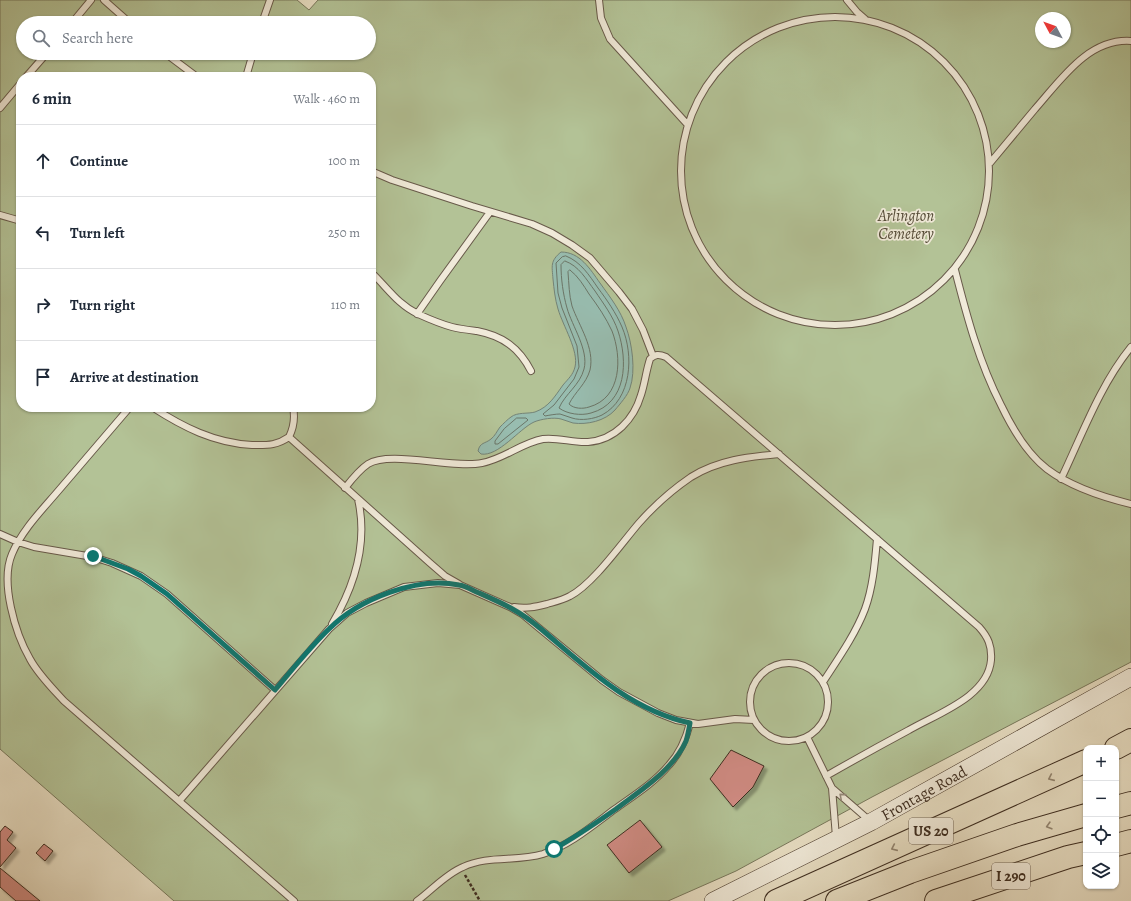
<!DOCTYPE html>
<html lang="en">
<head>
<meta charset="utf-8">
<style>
  :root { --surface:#fff; --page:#f2f2f3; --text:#1f2937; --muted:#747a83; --line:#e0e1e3 }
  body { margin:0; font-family:Alegreya,serif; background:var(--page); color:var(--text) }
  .controls { position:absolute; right:12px; bottom:12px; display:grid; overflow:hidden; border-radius:8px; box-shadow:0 1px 3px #0004 }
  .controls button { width:36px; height:36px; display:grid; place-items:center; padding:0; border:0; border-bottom:1px solid var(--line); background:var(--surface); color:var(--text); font:20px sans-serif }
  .compass { position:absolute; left:1035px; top:12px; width:36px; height:36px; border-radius:50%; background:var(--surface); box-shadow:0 1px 3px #0004; rotate:311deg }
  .stop { position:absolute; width:12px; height:12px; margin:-9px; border:3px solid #0f766e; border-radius:50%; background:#fff }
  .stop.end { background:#0f766e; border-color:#fff; box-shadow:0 1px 4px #0008 }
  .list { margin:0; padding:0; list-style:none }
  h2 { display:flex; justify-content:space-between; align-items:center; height:52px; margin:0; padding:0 16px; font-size:17px }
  h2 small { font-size:13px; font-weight:400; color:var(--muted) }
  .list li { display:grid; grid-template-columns:26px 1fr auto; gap:12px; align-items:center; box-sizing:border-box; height:72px; padding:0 16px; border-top:1px solid var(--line) }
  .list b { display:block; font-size:15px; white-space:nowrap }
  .list em { font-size:13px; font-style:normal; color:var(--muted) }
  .icon { flex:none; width:22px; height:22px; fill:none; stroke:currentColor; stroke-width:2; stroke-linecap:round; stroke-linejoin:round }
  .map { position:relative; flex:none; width:1131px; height:901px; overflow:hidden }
  .search { position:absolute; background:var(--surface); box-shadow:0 1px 3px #0004; left:16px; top:16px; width:360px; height:44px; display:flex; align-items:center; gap:10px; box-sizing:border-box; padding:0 14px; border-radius:22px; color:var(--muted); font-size:15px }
  .panel { position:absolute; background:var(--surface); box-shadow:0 1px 3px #0004; left:16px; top:72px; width:360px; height:340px; border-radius:16px }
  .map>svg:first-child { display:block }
</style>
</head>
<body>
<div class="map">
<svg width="1131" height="901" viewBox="0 0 1131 901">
  <defs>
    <filter id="shadow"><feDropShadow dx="3.5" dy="3.5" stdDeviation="1" flood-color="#0004"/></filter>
  </defs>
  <rect width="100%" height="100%" fill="#e8dfc4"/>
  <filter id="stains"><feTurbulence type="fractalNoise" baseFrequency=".005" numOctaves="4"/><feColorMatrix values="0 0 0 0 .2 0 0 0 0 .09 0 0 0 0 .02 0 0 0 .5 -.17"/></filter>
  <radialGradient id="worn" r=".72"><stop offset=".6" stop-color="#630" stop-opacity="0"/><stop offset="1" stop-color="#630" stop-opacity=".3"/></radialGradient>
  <path fill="#b3c296" stroke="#78785c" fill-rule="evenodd" d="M0,0h297l12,10 9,-10h813v662l-259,135 -136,74 -68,30h-494l-174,-152zM1041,18h24v24h-24zM23,23h346v30h-346zM21,77h350v330h-350z"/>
  <path fill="#98bdb0" stroke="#748477" d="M561,252c19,0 29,17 39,31 10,14 21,28 26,44 6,16 10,44 4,61 -2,7 -10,16 -15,22 -10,11 -28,15 -42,13 -4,-1 -8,-3 -12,-4 -7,-2 -20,0 -27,3 -15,7 -36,35 -53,32l-3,-3c2,-9 7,-7 13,-12 4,-3 6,-8 9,-12 3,-3 8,-8 11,-10 6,-5 17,-3 24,-5 14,-5 20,-16 28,-27 5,-6 10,-10 12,-18 4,-16 -12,-41 -17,-58 -3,-10 -4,-20 -5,-30 -1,-13 -3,-18 8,-27z"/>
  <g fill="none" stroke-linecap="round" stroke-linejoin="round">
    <path stroke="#6b7668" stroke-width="1" d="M566,256c15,6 23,19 32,32 9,12 18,25 24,39 12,28 10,72 -20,88 -8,4 -21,6 -30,3 -4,-1 -8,-3 -12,-4 -4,0 -10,1 -15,2l-2,-2 11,-9 20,-26 5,-12 -2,-21 -15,-38 -4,-15 -2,-30 6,-6z
      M565,261c14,5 21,18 30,30 8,12 18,25 23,40 10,30 9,72 -27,82 -10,3 -24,1 -32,-5 6,-14 21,-23 25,-39 5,-19 -12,-43 -17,-61 -4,-14 -6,-29 -6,-43z
      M570,270c8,6 14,16 19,24 9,12 17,24 23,37 10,26 10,67 -23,76 -6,2 -15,2 -20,-3 6,-12 17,-20 21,-34 5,-22 -11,-44 -18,-64 -3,-11 -3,-22 -4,-34z
      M517,418h9l2,2 -30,24h-3v-3l9,-12z"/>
  </g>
  <path fill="#d08b83" stroke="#3e2e21" filter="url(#shadow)" d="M731,750l33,16 -11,21 -20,20 -23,-28z
    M640,820l22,27 -33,26 -22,-28z
    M5,826l8,6 -6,8 9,8 -16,19v-35z
    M44,844l9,7 -8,10 -9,-8z
    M0,868l40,33h-24l-16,-14z"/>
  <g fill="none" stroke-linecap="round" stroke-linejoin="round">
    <defs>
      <path id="lane" d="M104,0l26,23
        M599,0l2,18 9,21 78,86
        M847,0l10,12 8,7
        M681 171a154 154 0 1 1 308 0a154 154 0 1 1-308 0Z
        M72,23l19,-23
        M262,23l8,-23
        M165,53l32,24
        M26,77l21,-24
        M246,77l7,-24
        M0,108l21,-25
        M990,163c15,-18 30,-36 45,-54 25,-28 53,-71 96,-68
        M371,171l21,9 80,26 60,18 20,9 20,12 18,13 29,34 13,17 11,21 10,26
        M0,215l21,6
        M955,270c12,47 24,92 46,135 11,23 25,48 46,64 24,18 55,28 84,35
        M371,274l3,1c15,15 25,30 44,39 11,5 23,10 34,13 8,2 17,3 25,4 26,5 42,17 54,40
        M417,314l23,-33 50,-69
        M130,407c-24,28 -48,56 -71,83 -17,20 -37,40 -47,64 -12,28 3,79 18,105 8,15 22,29 34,42l230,200
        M152,407c31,20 62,36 100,38 15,0 24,1 37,-8
        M293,407c2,10 1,20 -4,30l141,126 15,13 14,8
        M1061,479c21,-44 39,-94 70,-132
        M345,488c7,-9 14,-18 23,-24 22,-14 84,5 114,-1 22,-4 39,-20 61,-24 15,-2 30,4 45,3 27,-2 46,-23 53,-47 4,-12 5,-24 9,-36 5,-5 9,-5 16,-2l313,270c9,10 13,19 12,33 -3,37 -55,54 -82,70 -28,15 -55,30 -83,46
        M0,534l18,8 16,5 59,10 19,6 29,13 26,18 108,96
        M514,607c12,2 21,0 33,-3 7,-2 16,-4 23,-8 23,-12 51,-52 69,-73 15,-17 33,-33 52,-46 27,-17 57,-20 88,-23
        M332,624c22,-37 36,-81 26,-125
        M750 702a39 39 0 1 1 78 0a39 39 0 1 1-78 0Z
        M823,682c15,-23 32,-47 42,-73 8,-22 10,-47 12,-70
        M807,737l25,51
        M180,800l149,-171 18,-16 19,-10 38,-16 34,-4 22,2 50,22 12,7 80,66 17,12 39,21 18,7 22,4 37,-5 19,1
        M836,837l-4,-49 38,33
        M417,901c15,-11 29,-27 46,-34 25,-12 54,-5 80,-13 27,-9 49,-28 72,-45 18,-13 39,-26 54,-44 11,-12 17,-26 21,-42"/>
      <g id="secondary">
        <path id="s1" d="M713,901l158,-79 260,-145"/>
      </g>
      <path id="highway" d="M1116,748l15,-8
        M1116,807l15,-4
        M1116,845l15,-4
        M776,901l310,-140
        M837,901l73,-29 107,-37 69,-20
        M936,901l132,-44 18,-4"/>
    </defs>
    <use href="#lane" stroke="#685a4a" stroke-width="8"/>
    <use href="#secondary" stroke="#3e2e21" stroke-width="18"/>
    <use href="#highway" stroke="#3e2e21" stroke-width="24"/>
    <path stroke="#3e2e21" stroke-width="2.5" stroke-dasharray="3 2" stroke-linecap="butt" d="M465,875l15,26"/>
    <use href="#lane" stroke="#f0ead9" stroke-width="6"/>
    <use href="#secondary" stroke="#f0ead9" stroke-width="17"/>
    <use href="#highway" stroke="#e8dfc4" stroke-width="22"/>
  </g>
  <defs><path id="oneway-chevron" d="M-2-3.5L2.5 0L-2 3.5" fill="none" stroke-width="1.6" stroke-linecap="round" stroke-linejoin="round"/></defs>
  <g stroke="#938672">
    <use href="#oneway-chevron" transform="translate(1051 778) rotate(156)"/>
    <use href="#oneway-chevron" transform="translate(1049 826) rotate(164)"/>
    <use href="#oneway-chevron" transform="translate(894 848) rotate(156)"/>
  </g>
  <use stroke="#978c7d" href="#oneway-chevron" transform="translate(842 796) rotate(-139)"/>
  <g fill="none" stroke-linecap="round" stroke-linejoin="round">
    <path stroke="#0f766e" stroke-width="5" d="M93,556l35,13 13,7 26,18 108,96c17,-20 35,-43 54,-61 30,-30 88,-53 130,-44 7,1 13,5 20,8 25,11 41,18 62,36 45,38 89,81 149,94 -1,6 -2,12 -4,18 -13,29 -45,49 -70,68 -20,14 -40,28 -62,40"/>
  </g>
  <g text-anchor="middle" stroke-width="3.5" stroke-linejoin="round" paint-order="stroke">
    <g fill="#f0ead9" stroke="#736658" stroke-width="1">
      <rect x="909" y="818" width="44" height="26" rx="3"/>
      <rect x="992" y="863" width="38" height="26" rx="3"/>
    </g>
    <g font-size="15" font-weight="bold" fill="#3e2e21">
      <text x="931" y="836">US 20</text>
      <text x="1011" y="881">I 290</text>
    </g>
    <g font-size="16" font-style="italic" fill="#554c38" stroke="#f0ead9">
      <text x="906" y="221">Arlington<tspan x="906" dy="18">Cemetery</tspan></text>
    </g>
    <g font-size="16" fill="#3e2e21" stroke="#f0ead9">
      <text dy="6" stroke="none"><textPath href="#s1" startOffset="237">Frontage Road</textPath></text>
    </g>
  </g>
  <rect width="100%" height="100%" filter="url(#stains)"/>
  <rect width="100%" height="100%" fill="url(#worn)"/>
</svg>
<div class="controls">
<button>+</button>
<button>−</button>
<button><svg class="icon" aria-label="locate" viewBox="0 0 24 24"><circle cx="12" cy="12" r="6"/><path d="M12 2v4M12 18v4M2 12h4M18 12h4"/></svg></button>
<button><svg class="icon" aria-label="layers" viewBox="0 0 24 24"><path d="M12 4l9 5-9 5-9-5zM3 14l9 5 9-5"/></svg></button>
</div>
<svg class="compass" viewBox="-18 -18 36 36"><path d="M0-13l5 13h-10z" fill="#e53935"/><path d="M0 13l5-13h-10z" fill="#747a83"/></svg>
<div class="stop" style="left:554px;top:849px"></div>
<div class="stop end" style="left:93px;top:556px"></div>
<div class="search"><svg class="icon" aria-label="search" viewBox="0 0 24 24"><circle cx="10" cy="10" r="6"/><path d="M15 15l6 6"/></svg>Search here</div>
<section class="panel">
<h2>6 min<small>Walk · 460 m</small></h2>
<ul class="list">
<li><svg class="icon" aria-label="ahead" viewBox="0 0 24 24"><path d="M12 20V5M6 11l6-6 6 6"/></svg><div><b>Continue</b></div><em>100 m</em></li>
<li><svg class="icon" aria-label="left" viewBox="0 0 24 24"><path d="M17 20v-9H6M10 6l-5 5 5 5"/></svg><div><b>Turn left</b></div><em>250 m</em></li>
<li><svg class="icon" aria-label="right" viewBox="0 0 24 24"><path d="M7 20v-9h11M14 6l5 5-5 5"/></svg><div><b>Turn right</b></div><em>110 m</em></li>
<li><svg class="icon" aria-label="arrive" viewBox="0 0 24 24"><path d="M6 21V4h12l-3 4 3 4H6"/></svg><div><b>Arrive at destination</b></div></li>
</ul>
</section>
</div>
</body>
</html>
